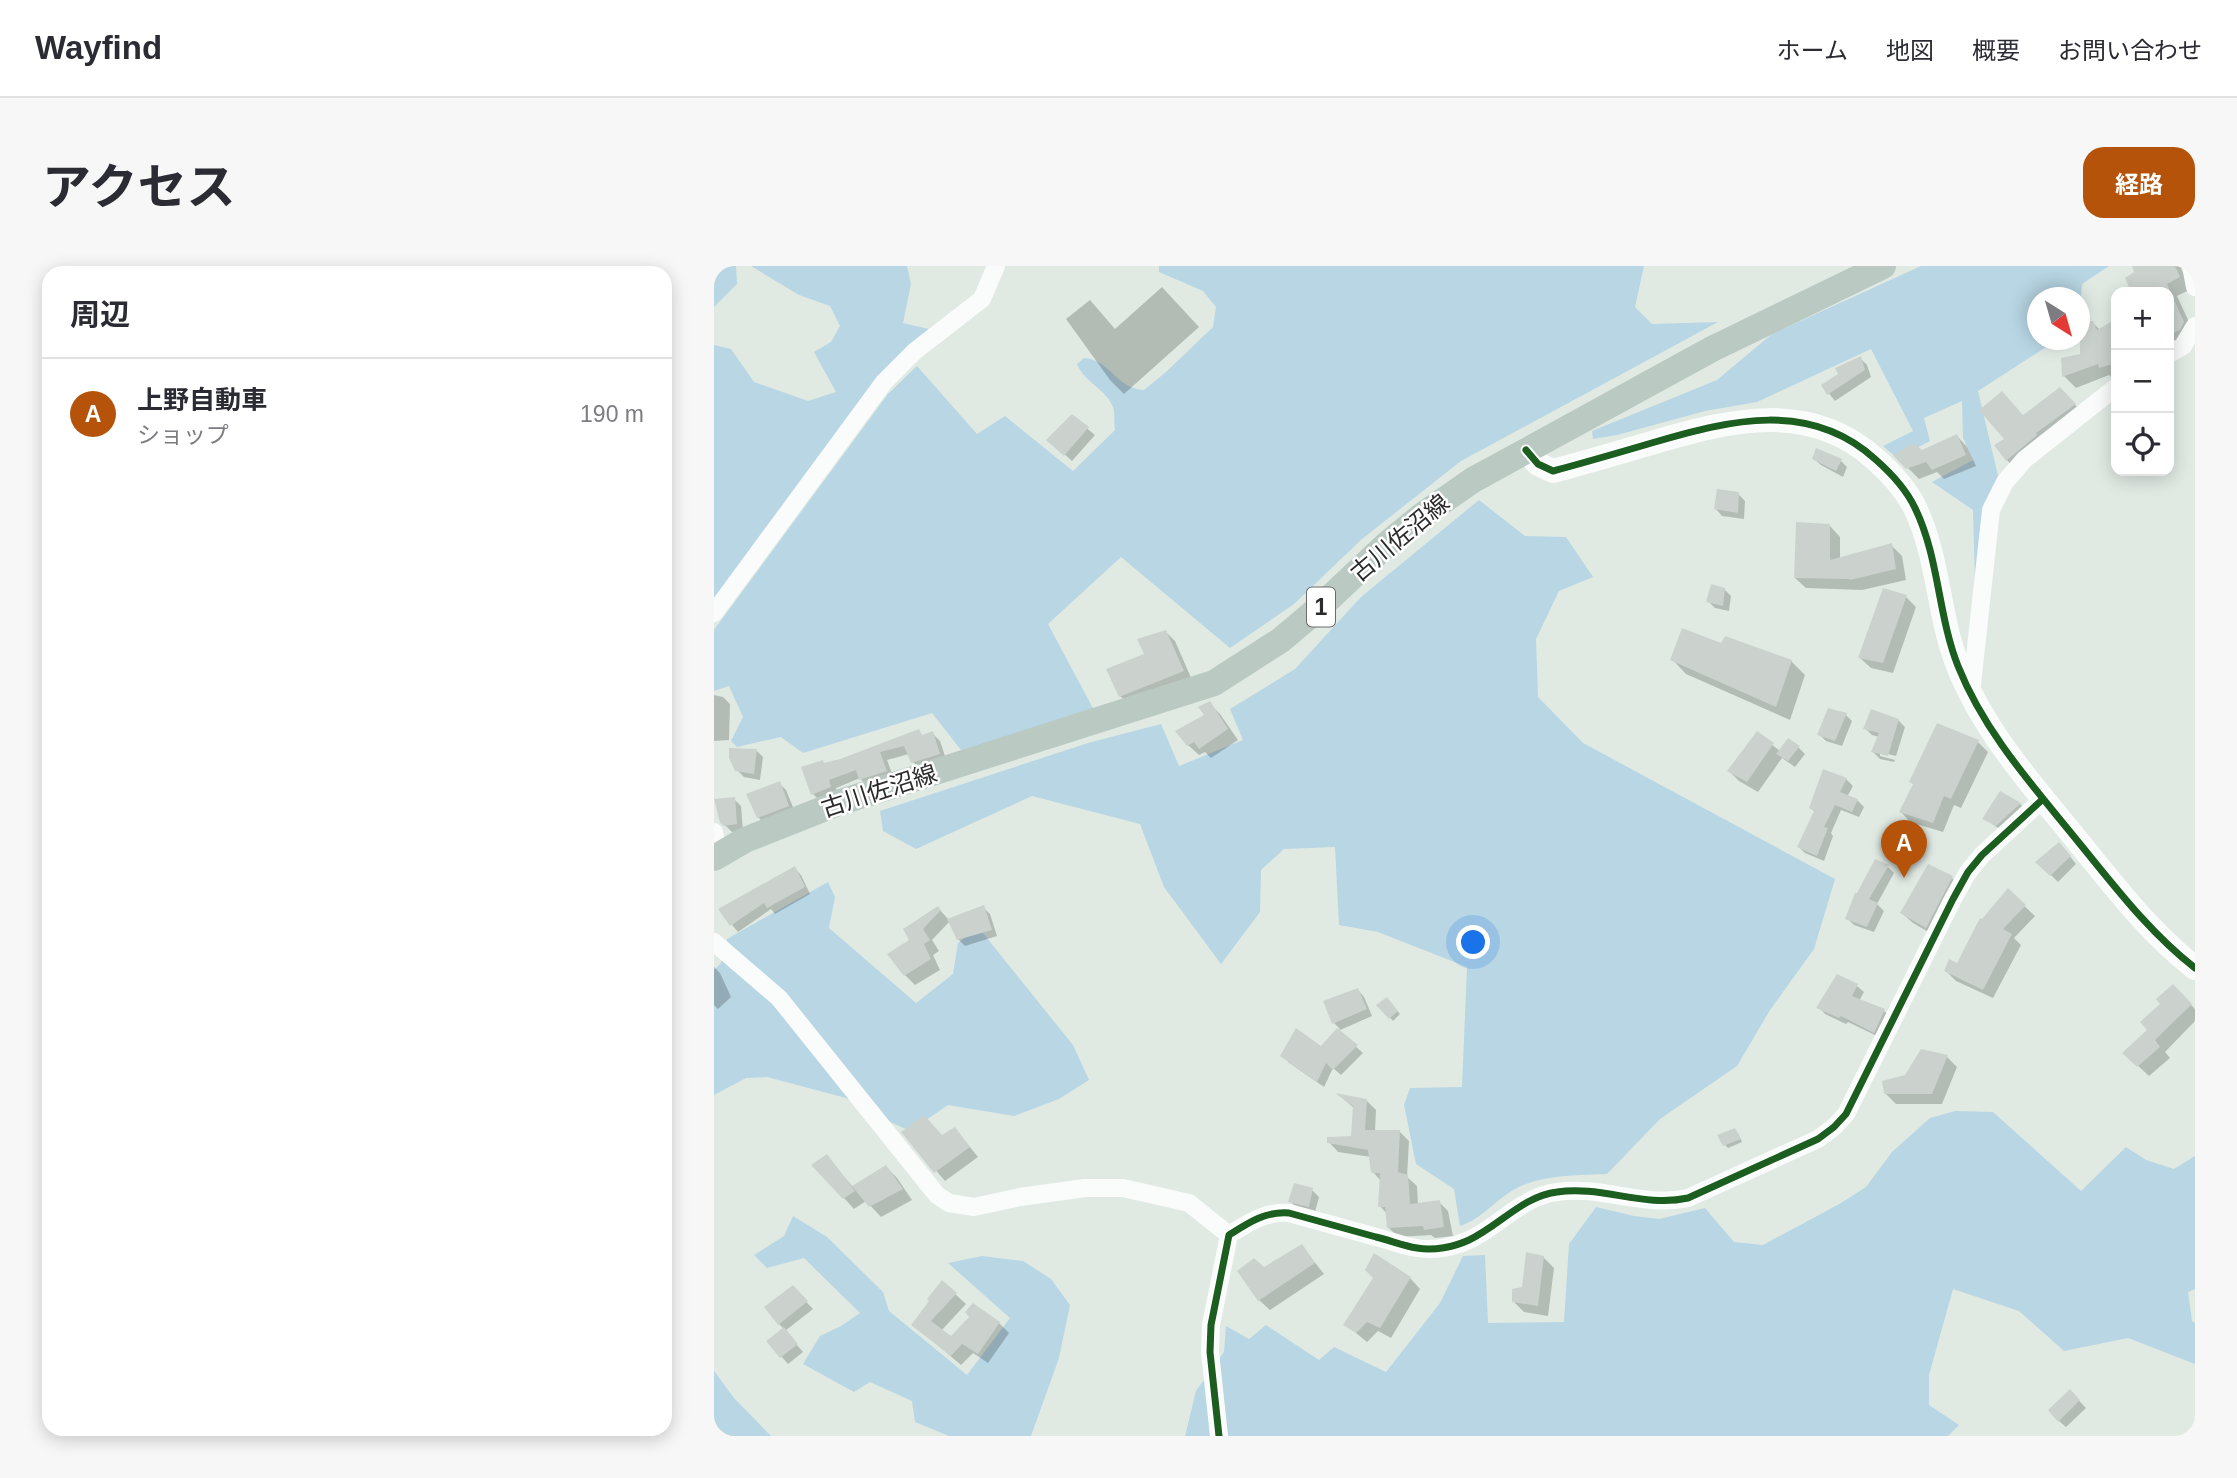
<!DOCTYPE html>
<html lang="ja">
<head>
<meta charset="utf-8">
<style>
  :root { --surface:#fff; --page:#f7f7f7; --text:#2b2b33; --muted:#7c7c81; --line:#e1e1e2; --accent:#b45309 }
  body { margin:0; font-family:Helvetica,"Noto Sans JP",sans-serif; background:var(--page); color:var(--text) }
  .controls { position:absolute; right:21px; top:21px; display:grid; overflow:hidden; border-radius:14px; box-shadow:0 4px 18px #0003 }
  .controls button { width:63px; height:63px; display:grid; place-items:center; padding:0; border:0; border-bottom:2px solid var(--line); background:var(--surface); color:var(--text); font:35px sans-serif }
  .compass { position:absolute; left:1313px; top:21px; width:63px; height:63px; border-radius:50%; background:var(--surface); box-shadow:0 4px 18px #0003; rotate:143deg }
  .you { position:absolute; left:760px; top:677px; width:24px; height:24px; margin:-18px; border:5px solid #fff; border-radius:50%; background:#1a73e8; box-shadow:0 0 0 10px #1a73e833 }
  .badge { display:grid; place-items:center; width:46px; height:46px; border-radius:50%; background:var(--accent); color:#fff; font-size:23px; font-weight:700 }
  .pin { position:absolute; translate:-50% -58px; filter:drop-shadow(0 2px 4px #0008) }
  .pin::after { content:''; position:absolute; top:37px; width:24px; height:21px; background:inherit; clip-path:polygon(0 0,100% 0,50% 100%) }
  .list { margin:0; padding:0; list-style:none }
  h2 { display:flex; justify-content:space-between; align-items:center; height:91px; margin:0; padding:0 28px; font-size:30px }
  h2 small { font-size:23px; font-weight:400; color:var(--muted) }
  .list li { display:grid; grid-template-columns:46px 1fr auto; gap:21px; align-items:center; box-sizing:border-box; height:112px; padding:0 28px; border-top:2px solid var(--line) }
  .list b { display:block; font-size:26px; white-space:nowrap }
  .list p { margin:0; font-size:23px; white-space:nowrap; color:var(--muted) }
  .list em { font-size:23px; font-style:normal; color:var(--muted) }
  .icon { flex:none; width:38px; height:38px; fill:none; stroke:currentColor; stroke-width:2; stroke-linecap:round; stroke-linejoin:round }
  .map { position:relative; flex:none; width:1481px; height:1170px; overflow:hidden; border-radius:21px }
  header { display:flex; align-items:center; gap:42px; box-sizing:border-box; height:98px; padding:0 35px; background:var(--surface); border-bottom:2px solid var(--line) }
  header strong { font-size:33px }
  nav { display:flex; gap:38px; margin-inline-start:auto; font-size:24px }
  .intro { display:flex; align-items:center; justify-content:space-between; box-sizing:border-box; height:168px; padding:0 42px }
  h1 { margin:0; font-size:49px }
  .button { padding:18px 32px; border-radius:21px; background:var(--accent); color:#fff; font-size:24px; font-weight:700 }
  main { display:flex; gap:42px; padding:0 42px }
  aside { flex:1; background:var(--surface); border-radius:21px; box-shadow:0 4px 18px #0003 }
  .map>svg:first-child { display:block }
</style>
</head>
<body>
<header>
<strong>Wayfind</strong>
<nav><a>ホーム</a><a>地図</a><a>概要</a><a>お問い合わせ</a></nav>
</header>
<div class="intro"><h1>アクセス</h1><a class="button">経路</a></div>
<main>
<aside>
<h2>周辺<small></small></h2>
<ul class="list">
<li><span class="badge">A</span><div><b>上野自動車</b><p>ショップ</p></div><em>190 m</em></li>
</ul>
</aside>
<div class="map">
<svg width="1481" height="1170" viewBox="0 0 1481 1170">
  <rect width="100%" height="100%" fill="#e0eae3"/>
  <path fill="#b8d6e4" d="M0,0h22l1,18 -23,23z
    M37,0h156l4,18 -8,39 26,6 -215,270v-254l17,4 23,33 54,19 28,-9 -22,-40 17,-10 9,-16 -10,-20 -31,-11z
    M445,0h485l-9,41 17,17 66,-2 -257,139 -99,78 -68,65 -64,44 -109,-91 -73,67 48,90 -135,36 -29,-37 -129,40 -22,-16 -44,10 -6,-6 12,-24 -14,-31 -15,5v-61l174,-236 29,-28 60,68 28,-18 68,55 42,-41c-1,-7 0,-17 -2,-23 -8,-19 -28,-24 -36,-43l7,-6c29,3 29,29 60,32l22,-18 47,-45 3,-20 -13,-16 -44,-19z
    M1207,0h188l-27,18 -2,23v-9h-42v42h19l-79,51 21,89 -24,104 -2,-74 -41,-28 41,-22 -10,-22 -1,-37 -38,17 6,23 -33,17 -14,-12 30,-15 -42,-82 -114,53 -52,9 -88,24 -24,4 -1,-8 125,-51 55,-46z
    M765,234l46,36 41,1 27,40 -34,14 -23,48 2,58 45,46 252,136 -21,70 -44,61 -33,56 -77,53 -53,55c-27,1 -68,1 -92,15 -20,11 -33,30 -55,37l-6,-37 -38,-25 -12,-59 6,-17 52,-1 5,-120 -89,-35 -39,-7 -4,-78 -51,2 -23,21 -1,42 -39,52 -57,-77 -24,-63 -108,-28 -116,53 -33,-18 -3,-20 208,-68 73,-19 18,42 64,-26 -13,-31 65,-40 66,-72z
    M114,616l7,15 -6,31 87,75 37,-29 5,-31 20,-16 95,118 16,35 -30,19 -45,17 -66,-11 -38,26 -33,-15 -31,-18 -79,-21 -21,1 -32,17v-125l7,-7 6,-24z
    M1241,845l38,1 88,79 45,-44 20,13 28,9 21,-13v133l-7,3 4,29 3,2v41l-67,-26 -64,13 -45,-40 -66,-22 -24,86v30l30,20 -11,11h-763l11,-45 28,-39 2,-26 23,13 17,-14 53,35 15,-13 52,25 54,-69 23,-47 22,-1 3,68 76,-1 5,-78 27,-37 38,9 25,3 46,-11 29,34 29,3 78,-42 25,-16 26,-35 38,-34z
    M79,950l34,21 56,55 6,19 78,64 43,-57 -62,-55 34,-7 41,5 28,18 19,26 -11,53 -28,78h-82l-34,-14 -3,-21 -42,-19 -16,10 -51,-28 17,-28 21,-10 19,-13 -56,-55 -37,10 -13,-13 30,-19z
    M0,1105l20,27 37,38h-57z"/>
  <path fill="#0003" d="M1420,0h46l11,23 -14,7 18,39 -19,14 -7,-8v-49h-36l-6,-14 9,-5z
    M448,21l37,40 -75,67 -14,-14 -44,-61 24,-19 25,29z
    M1402,55v57l-3,1 -4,-4 -33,13 -12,-12 16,-20v-33l12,-1 8,8z
    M1146,92l7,7 4,12 -36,24 -12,-15z
    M1346,123l21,22 -68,56 -6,-7v-21l16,-22z
    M358,150l23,19 -23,26 -23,-21z
    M1243,170l10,11 9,19 -32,13 -7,-7 -18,7 -24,-24 26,-3z
    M1100,193l27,2 6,6 -4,10 -22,-12z
    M1024,228l7,7 -1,18 -22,-3 -6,-7z
    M1116,260l10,11v22l51,-14 11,11 4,24 -44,10 -56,-2 -11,-10z
    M1010,323l7,7 -2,15 -14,-3 -7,-7z
    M1192,331l10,10 -23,66 -22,-5 -11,-10z
    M452,366l9,9 17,39 -62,25 -10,-9 26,-41z
    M1008,379l69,16 14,14 -15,45 -104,-46 -14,-15z
    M0,429l9,2 7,7 -1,36 -15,1z
    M495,437l11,11 18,26 -27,18 -6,-6 -6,3 -11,-10 18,-30z
    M1132,449l6,6 -10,25 -16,-5 -7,-7z
    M1184,454l7,7 -9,29 -16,-4v4l15,4 -1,2 -14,-3 -7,-7 6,-15 -7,-2 -7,-7z
    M204,465l5,5 9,-3 8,8 7,21 -26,8 -8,-8 -4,-8 -22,6 7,19 -26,8 -8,-9 -24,10 2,7 -17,7 -8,-8 13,-29z
    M1044,468l22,17 18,-4 7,7 -10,13 -13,-9 -24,34 -19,-11 -10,-10z
    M1264,476l10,10 -27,56 -7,-3 -11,27 -33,-10 -9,-10 14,-26 -4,-4z
    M43,485l6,6 -3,23 -16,-3 -7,-7z
    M1132,513l7,7 -6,11 11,4 6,6 -5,10 -18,-7 -10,23 2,3 -9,25 -19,-8 -6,-6 16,-35 -4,-4z
    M65,517l7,7 9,22 -30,12 -7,-7z
    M1287,528l19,10 7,6 -23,22 -19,-13z
    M20,533l7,7 2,25 -11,1 -10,-10z
    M1352,585l10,13 -18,18 -20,-20z
    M1174,601l6,6 -17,31 7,7 -10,21 -20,-7 -7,-7z
    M80,602l7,7 9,19 -35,20 -4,-5 -33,23 -6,-7z
    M1238,612l10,10 -25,49 -24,-14 -11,-10z
    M1294,625l27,25 -21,22 7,7 -28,53 -37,-17 -10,-10 12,-6 25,-44z
    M269,641l7,7 7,22 -32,10 -7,-7 -8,-18 -18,19 7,11 -6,4 7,15 -25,15 -10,-10 6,-34 27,-33 11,12z
    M0,701l6,6 11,24 -13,12 -4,-4z
    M1143,720l7,6 -5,9 25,10 7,6 -10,21 -33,-16 -2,2 -21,-10 -6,-7z
    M1459,720l22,23v12l-30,31 5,6 -21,18 -14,-13 14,-33z
    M644,724l6,7 8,19 -34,15 2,-2 -6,-6z
    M673,734l13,14 -7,7 -14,-16z
    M624,765l25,22 -22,22 -8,-7 -9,19 -36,-25 33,-14z
    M1233,791l10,10 -15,37h-46l-11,-11z
    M626,830l26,4 10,10 -1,22 24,-1 10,10 -2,36 10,9 1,19 21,-3 9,9 5,25 -18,2 -4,-3 -33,2 -10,-10 -1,-13 -7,-8 1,-25 -8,-9 -2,-15 -33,-5 -9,-10 23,-4 2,-30z
    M241,863l23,28 -33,24 -42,-49 39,5z
    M1024,867l4,9 -14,6 -3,-3z
    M112,890l27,31 33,-20 11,11 15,22 -31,17 -15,-16 -12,8 -10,-11z
    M598,924l7,7 -4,15 -18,-4 -7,-7z
    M588,980l22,28 -54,36 -11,-10z
    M829,991l11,11 -6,48 -24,-4 -11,-11z
    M696,1012l10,11 -29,49 -13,-7 -11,11 -22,-18z
    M229,1017l23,21 -25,27 10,7 48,-15 10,10 -21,30 -15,-10 -12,12 -47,-40z
    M79,1022l20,21 -28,22 18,21 -15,12 -20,-23 16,-12 -5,-5z
    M1356,1125l16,17 -20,19 -7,-6z"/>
  <path fill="#cbd2cd" d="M1418,0h43l5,11 -13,7 17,38 -4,8 -11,5v-43h-38l-6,-14 9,-6z
    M1402,53v44l-17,5 -1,-4 -36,13 -1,-19 19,-4v-33h13l4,9z
    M1147,90l4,14 -38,25 -6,-10 17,-11 -3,-6z
    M1346,121l16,17 -40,29 1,2 -31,26 -12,-16 10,-6 -25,-29 23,-19 21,24z
    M358,148l17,13 -25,29 -18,-16z
    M1243,168l9,21 -34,15 -6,-8 -20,7 -13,-14 21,-12 8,7z
    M1102,182l26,11 -6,12 -24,-12z
    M1003,223l22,3 -1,21 -24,-4z
    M1082,256l34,2v36l62,-17 4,26 -46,11v-1l-56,-1z
    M997,318l14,4 -2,18 -17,-4z
    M1169,322l24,7 -24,68 -25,-5z
    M968,362l39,15 4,-7 67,24 -16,47 -106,-47z
    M452,364l18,41 -65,26 -13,-28 38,-15 -7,-15z
    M496,435l18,28 -29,20 -5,-7 -7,4 -12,-15 29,-16 -6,-8z
    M1114,442l19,5 -12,28 -18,-6z
    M1157,443l28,10 -11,37 -17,-4 8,-19 -16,-4z
    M1223,457l42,17 -28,59 -7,-3 -11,27 -34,-11 14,-28 -4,-2z
    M205,463l3,6 11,-4 7,23 -29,9 -7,-17 -24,6 7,19 -28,9 -3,-10 -27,10 2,7 -20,8 -10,-28 22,-7 1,3 16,-4z
    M1043,465l17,12 -27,39 -20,-11z
    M1074,472l12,8 -12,15 -12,-7z
    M15,482l28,1 -3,25 -19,-3 -6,-13z
    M1109,503l24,9 -7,14 18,7 -6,13 -17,-7 -11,22 4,1 -11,28 -20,-9 17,-36 -5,-3z
    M66,515l9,25 -32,12 -11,-24z
    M1286,525l21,12 -25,23 -14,-7z
    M21,531l2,27 -13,2 -4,-3 -6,-24z
    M1345,576l12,14 -21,20 -15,-14z
    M1161,593l14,6 -20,34 9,4 -11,24 -22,-8 10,-26h2z
    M1214,598l25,12 -27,52 -26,-15z
    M81,600l10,21 -38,21 -3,-5 -34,23 -12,-17z
    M1294,622l18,17 -23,24 9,5 -29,56 -39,-19 5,-12 8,4 23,-45 2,1z
    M270,639l8,25 -35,10 -10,-21z
    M224,640l3,4 -18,19 7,11 -6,4 7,15 -27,17 -17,-22 22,-14 -6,-11z
    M1123,708l21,10 -6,12 33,13 -11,24 -33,-17 -2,2 -23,-10z
    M1459,718l19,20 -37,36 5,7 -23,20 -15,-14 25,-23 -7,-8 20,-18 -4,-5z
    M644,722l9,21 -35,15 -9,-23z
    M673,731l11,14 -9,8 -13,-14z
    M582,762l25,18 16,-18 21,17 -25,25 -7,-7 -9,19 -37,-26z
    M1207,783l27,6 -16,39h-48l-2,-13 23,-6z
    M621,827l32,6 -2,31h35l-2,42 10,3 2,29 30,-4 4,27 -20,3 -1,-4 -36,2 -2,-21h-7l2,-34h-9l-3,-23 -41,-7v-6l24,-1 2,-30z
    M210,849l18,20 13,-8 15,20 -36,26 -33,-41z
    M1021,862l6,11 -18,7 -6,-11z
    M113,888l28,37 -12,8 -32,-34z
    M172,899l17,24 -34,18 -17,-21z
    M580,917l19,5 -4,19 -21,-5z
    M588,978l13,19 -57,38 -21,-30 17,-13 10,9z
    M812,986l18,4 -6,50 -26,-4v-13l10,-2z
    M660,987l37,24 -31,51 -13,-6 -11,11 -13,-8 30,-47 -8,-8z
    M228,1014l15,13 -26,28 20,15 18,-19 -4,-5 8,-9 27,19 -22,32 -16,-10 -11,12 -40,-31 18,-24 -2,-2z
    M79,1019l15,16 -30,24 -14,-18z
    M70,1061l14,17 -18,14 -14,-17z
    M1356,1123l10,11 -22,22 -10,-12z"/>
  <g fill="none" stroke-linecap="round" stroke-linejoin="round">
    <path stroke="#fafcfb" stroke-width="18" d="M1477,0l4,21
      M1455,88l14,-8 12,-20
      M0,347l170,-231 31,-31 67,-52 14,-33
      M1257,427l20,-183 14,-28 20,-23 91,-72
      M0,566l5,23
      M0,676l65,56 158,197 12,8 25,4 46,-10 65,-9h38l66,15 40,32
      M505,1170l-9,-84 1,-27 18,-90c19,-12 36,-24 60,-22 29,8 58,16 87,24 13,3 27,9 41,11 17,3 37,-1 52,-8 30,-14 54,-44 88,-48 44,-7 87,16 131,6l130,-59 16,-12 12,-13 107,-215 15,-27 14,-17 61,-56"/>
    <path stroke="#fafcfb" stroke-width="24" d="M812,184l12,14 15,7c34,-9 68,-19 102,-29 75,-22 155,-42 220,17 16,14 31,30 40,49 24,49 23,108 43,158 27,68 77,122 122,178 36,44 70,89 115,124"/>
    <path stroke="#bacac2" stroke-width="26" d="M0,592l31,-18 96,-38 373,-119 67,-43 39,-33 67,-63 33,-27 53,-37 239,-131 171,-83"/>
    <defs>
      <path id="cycleway" d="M812,184l12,14 15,7c34,-9 68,-19 102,-29 75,-22 155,-42 220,17 16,14 31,30 40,49 24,49 23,108 43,158 27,68 77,122 122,178 36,44 70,89 115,124
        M505,1170l-9,-84 1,-27 18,-90c19,-12 36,-24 60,-22 29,8 58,16 87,24 13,3 27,9 41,11 17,3 37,-1 52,-8 30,-14 54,-44 88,-48 44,-7 87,16 131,6l130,-59 16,-12 12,-13 107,-215 15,-27 14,-17 61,-56"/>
    </defs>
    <use href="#cycleway" stroke="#fff" stroke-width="11"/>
    <use href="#cycleway" stroke="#1b5e20" stroke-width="7"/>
  </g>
  <g text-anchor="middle" stroke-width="5" stroke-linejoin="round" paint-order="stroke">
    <rect fill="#fff" stroke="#6b6b6b" stroke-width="2" x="593" y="321.5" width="28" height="39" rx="5"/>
    <g font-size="23" font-weight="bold" fill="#2b2b2b">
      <text x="607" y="349">1</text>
    </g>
    <g font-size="24" fill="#2b2b2b" stroke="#fff">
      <text transform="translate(686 272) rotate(-40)" y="8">古川佐沼線</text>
      <text transform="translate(165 525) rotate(-18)" y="8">古川佐沼線</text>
    </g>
  </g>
</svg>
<div class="controls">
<button>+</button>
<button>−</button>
<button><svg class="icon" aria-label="locate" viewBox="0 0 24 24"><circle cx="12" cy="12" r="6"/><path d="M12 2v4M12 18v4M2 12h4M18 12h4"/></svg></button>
</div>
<svg class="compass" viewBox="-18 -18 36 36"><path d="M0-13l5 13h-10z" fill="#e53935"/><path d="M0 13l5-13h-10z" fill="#7c7c81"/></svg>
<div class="you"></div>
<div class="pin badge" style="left:1190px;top:612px">A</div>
</div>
</main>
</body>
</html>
